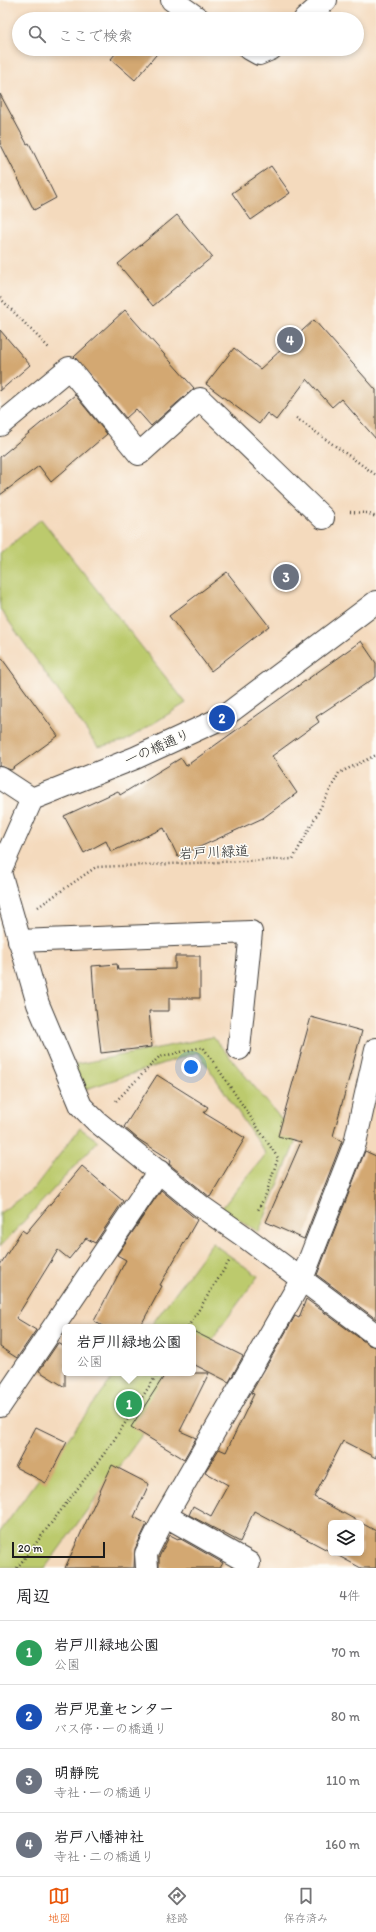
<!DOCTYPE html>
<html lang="ja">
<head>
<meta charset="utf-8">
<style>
  :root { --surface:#fff; --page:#f6f6f6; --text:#202124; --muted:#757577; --line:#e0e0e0; --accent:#ea580c }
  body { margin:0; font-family:Itim,"Klee One",sans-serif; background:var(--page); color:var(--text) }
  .controls { position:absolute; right:12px; bottom:12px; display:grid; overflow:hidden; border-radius:6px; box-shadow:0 2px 6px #0003 }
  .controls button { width:36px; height:36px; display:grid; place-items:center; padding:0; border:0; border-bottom:1px solid var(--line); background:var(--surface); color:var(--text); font:20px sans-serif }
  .scale { position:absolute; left:12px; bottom:10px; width:93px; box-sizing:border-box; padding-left:4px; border:2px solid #1c1c1c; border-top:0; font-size:11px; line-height:14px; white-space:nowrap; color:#1c1c1c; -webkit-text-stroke:3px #fdfcf7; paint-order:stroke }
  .you { position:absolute; left:191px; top:1067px; width:14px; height:14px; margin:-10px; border:3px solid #fff; border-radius:50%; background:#1a73e8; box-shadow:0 0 0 6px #1a73e833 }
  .badge { display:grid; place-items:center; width:26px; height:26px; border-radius:50%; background:var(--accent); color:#fff; font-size:13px; font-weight:700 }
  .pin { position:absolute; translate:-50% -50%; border:2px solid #fff; box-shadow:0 1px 4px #0006 }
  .popup { position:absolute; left:62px; top:1324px; width:134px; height:52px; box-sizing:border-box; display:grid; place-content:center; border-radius:6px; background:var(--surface); filter:drop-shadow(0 1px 3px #0005); font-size:13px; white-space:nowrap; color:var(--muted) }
  .popup b { font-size:15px; color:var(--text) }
  .popup::after { content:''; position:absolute; left:50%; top:100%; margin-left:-8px; border:8px solid transparent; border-top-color:var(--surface) }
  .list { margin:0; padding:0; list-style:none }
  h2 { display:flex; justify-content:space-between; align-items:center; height:52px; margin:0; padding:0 16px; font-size:17px }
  h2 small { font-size:13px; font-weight:400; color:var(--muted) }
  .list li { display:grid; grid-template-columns:26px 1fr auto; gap:12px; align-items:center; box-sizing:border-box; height:64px; padding:0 16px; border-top:1px solid var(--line) }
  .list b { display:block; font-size:15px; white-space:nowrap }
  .list p { margin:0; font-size:13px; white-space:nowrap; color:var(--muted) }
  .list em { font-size:13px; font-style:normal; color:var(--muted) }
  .icon { flex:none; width:22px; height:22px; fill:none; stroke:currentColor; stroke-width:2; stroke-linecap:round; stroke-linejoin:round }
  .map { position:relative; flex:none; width:376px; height:1568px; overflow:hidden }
  .search { position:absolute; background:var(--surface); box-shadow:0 2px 6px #0003; left:12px; right:12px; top:12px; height:44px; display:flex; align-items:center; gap:10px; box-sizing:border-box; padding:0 14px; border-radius:22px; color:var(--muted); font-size:15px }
  .sheet { height:308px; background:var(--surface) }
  nav { display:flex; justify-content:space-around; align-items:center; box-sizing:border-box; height:56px; border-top:1px solid var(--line); background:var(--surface); font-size:11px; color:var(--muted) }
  nav a { display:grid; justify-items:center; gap:2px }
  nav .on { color:var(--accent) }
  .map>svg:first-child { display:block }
</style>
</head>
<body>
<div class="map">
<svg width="376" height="1568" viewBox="0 0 376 1568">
  <rect width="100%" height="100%" fill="#fdfcf7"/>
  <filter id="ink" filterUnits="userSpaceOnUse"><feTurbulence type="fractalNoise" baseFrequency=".025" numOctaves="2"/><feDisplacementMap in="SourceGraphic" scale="8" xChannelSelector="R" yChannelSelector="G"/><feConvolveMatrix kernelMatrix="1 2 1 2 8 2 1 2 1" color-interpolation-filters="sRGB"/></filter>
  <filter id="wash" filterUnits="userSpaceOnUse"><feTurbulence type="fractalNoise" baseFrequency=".012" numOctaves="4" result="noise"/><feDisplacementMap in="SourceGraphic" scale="16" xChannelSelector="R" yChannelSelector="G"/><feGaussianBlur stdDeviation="0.9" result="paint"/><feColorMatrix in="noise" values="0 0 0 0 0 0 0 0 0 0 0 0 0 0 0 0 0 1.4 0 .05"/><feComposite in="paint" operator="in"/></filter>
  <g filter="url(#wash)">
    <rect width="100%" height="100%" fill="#f4dabd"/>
    <path fill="#bcca6d" stroke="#6c7344" d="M41,519l145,184 -61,38 -27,6 -98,-138v-55z
      M213,1037l84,101 -38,94 -38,-23 45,-55 -68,-102 -115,38 -10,-25z
      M80,1128l18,13 -98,106v-34l34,-25z
      M212,1243l46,33 -65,89v-38h-43z
      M116,1373h71l-142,195h-45v-36z"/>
    <g id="blocks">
      <path fill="#d3a872" d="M119,49h42l-26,31 -24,-21z
        M0,94l27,50 2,-1 27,55 -22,12 -34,-67z
        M271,166l19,27 -39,27 -19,-27z
        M177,215l35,42 -59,49 -35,-42z
        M125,310l69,78 -43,38 -15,-17 -10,9 -52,-61z
        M314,320l62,70v49l-35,-40 -9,8 -25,-28 -31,41 -9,-7 -8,11 -53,-40 28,-36 26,21z
        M0,330l30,35 -30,26z
        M75,395l32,39 -56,48 -12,-16 -39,29v-38z
        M227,572l42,54 -58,45 -42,-55z
        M361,641l15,22v14l-60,40 3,5 -47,34 25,37 -34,25 -85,39 -14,-29 -53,24 -5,-11 -22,12 -20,-37 54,-25 2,4 61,-37 5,8z
        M0,656l58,80 -47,34 -11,-4z
        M175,956h25v42h-31v13h-20l3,36 -51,6 -5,-43h-1l-3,-44 25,-2 1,6 57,-1z
        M311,1017l51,14 -29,105 9,5 -38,98 -38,-17 35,-80 -23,-6z
        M157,1075l51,32 -4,6 41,25 -35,59 -41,-33 2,-4 -33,-21 -14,-12z
        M365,1151l11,5v163l-59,-44z
        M82,1166l41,35 -28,42 -9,-5 -17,21 -11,-9 -42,68 20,12 -19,28 -17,-11v-82l22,-35 4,3z
        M161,1190l36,30 -37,65 2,1 -22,41h-36l-10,-6 32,-61 -9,-5z
        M306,1299l63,46 7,2v111l-33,-17 -29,56 62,34v37h-15l-28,-15h28v-30h-30v29l-77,-41 -14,31 -51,-27 4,-9 18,10 17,-31 -23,-13 14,-23 7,3 28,-58 -3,-1 44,-77 4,2z
        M193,1331l50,25 -14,26 -36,-18z
        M58,1343l7,4v40l-26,-16z
        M166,1373h43l-29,58 16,7 -12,21 -53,-32z
        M36,1427l31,15 -21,41 -31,-16z
        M112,1465l37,19 -15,33 13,7 -12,25 -1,19h-69z
        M170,1535l8,4 1,-1 44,25 -3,5h-61v-11z"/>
    </g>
  </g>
  <g filter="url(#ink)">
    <use href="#blocks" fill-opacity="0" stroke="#3c3834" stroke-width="1"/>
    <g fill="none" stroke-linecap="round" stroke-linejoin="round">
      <defs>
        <path id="minor" d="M172,0l27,19
          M305,19l21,-19
          M250,49l9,5 12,-5
          M0,425l69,-57 70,86 61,-55 123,119
          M0,778l32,21
          M0,871l32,-72 103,-41 87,-40 154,-116
          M0,872l38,132 43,102 15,15 106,86 43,30 131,98
          M19,941l232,-9 -12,117
          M0,1406l159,-235
          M166,1516l83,47 -3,5
          M147,1568l-1,-14 15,-30 141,-245 53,-136 21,-94"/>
      </defs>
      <use href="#minor" stroke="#3c3834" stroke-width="24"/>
      <path stroke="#3c3834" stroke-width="2.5" stroke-dasharray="1 3" stroke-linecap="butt" d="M0,298l50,51
        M296,418l80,57
        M350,512l17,1 9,4
        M38,907l58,-40 197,-8 46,-86 37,-18
        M217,1067l61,91 -12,36 -9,18
        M116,1101l43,-44 44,-10 11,16
        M188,1327l42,-67
        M17,1568l93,-122 48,-73"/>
      <use href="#minor" stroke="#fff" stroke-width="22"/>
    </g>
  </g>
  <g text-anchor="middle" stroke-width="3" stroke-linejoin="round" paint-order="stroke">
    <g font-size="14" fill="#1c1c1c" stroke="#fdfcf7">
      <text transform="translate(157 747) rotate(-24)" y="5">一の橋通り</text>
      <text transform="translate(214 852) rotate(-3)" y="5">岩戸川緑道</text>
    </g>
  </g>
</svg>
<div class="controls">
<button><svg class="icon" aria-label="layers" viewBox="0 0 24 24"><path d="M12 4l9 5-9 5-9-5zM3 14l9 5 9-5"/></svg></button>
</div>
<div class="scale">20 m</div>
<div class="you"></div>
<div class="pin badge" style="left:129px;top:1404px;background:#2e9e5b">1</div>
<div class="popup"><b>岩戸川緑地公園</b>公園</div>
<div class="pin badge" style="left:222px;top:718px;background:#1a4fb4">2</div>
<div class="pin badge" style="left:286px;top:577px;background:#6b7280">3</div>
<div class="pin badge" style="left:290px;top:340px;background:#6b7280">4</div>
<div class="search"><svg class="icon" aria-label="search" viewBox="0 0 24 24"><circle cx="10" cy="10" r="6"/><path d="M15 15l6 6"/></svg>ここで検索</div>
</div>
<section class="sheet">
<h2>周辺<small>4件</small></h2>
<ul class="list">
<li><span class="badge" style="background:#2e9e5b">1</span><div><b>岩戸川緑地公園</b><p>公園</p></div><em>70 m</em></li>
<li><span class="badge" style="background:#1a4fb4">2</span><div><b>岩戸児童センター</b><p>バス停 · 一の橋通り</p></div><em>80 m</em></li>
<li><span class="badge" style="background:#6b7280">3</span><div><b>明靜院</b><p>寺社 · 一の橋通り</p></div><em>110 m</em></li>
<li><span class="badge" style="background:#6b7280">4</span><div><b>岩戸八幡神社</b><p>寺社 · 二の橋通り</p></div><em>160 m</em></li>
</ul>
</section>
<nav>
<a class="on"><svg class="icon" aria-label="map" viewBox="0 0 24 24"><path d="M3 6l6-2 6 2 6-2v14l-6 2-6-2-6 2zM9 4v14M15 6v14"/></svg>地図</a>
<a><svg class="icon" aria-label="directions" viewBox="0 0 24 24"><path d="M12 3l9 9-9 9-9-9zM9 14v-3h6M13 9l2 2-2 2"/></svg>経路</a>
<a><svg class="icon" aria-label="saved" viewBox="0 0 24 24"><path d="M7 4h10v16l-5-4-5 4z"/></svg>保存済み</a>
</nav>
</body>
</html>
